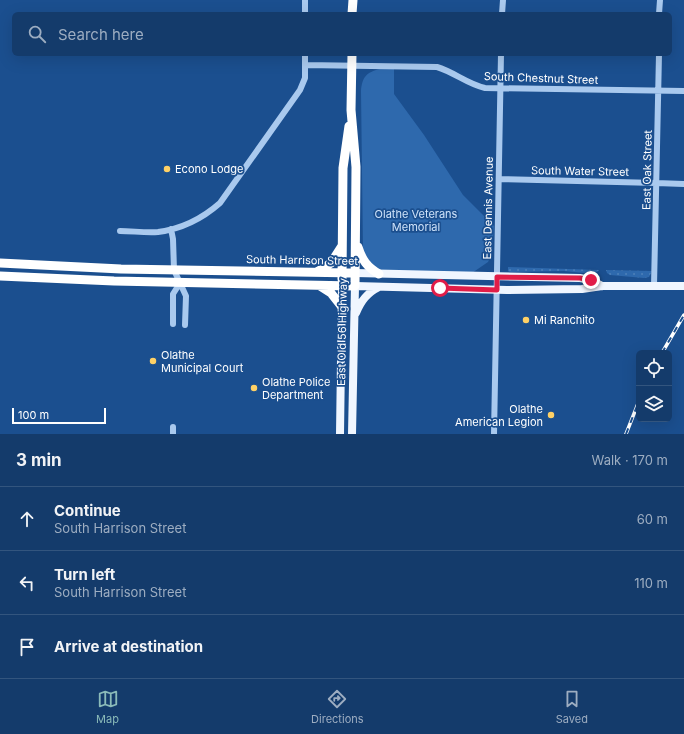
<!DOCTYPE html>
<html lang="en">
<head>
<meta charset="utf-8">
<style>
  :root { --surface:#143b6b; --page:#1d4271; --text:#f1f3f6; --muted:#9dadc1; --line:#33557e; --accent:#8bbbb9 }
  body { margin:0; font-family:Inter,sans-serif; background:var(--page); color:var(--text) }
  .controls { position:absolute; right:12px; bottom:12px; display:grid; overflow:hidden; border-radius:6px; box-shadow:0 4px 16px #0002 }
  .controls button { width:36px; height:36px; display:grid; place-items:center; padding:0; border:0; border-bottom:1px solid var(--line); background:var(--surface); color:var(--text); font:20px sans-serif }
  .scale { position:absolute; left:12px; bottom:10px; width:94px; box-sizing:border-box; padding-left:4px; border:2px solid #fff; border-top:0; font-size:11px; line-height:14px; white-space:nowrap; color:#fff; -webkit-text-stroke:3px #1b4f8f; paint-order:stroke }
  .stop { position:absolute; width:12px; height:12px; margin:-9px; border:3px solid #e11d48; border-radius:50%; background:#fff }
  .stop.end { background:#e11d48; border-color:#fff; box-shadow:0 1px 4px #0008 }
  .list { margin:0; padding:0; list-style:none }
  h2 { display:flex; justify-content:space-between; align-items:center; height:52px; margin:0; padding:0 16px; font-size:17px }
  h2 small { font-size:13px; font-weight:400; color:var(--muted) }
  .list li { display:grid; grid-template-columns:26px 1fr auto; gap:12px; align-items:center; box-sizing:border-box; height:64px; padding:0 16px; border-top:1px solid var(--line) }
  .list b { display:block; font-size:15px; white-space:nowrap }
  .list p { margin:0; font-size:13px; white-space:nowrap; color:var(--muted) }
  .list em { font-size:13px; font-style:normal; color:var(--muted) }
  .icon { flex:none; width:22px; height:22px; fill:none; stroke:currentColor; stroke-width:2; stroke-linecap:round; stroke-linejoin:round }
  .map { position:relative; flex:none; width:684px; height:434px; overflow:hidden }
  .search { position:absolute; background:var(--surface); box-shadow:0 4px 16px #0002; left:12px; right:12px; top:12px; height:44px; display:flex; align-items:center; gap:10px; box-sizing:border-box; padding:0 14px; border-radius:6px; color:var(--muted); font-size:15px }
  .sheet { height:244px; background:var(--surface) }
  nav { display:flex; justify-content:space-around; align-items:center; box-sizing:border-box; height:56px; border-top:1px solid var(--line); background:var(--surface); font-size:11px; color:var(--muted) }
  nav a { display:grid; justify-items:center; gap:2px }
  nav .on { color:var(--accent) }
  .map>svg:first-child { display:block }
</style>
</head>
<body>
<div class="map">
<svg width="684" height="434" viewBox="0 0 684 434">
  <defs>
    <pattern id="grass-dots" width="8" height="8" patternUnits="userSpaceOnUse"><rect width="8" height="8" fill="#2e69ad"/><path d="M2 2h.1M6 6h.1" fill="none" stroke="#4d80b9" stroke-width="1.8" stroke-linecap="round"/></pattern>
  </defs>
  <rect width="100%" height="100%" fill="#1b4f8f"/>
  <path fill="url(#grass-dots)" d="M508,267l91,3 -4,4 -31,-3 -54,1 -2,-1z
    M606,270l46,1 -3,6 -5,1 -34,-3 -3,-2z"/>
  <path fill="#2e69ad" d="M380,69h14v25l30,41 39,60 31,31 -2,28 -4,8 -16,11 -92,-1 -8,-4 -9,-15 -2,-162c1,-13 5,-19 19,-22z"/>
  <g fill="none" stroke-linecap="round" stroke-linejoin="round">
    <path stroke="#a9c9ee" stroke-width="6" d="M305,14v-14
      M502,14l1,-14
      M659,14l1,-14
      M305,65l132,2c17,5 30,17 48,21l199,3
      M499,179l157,4 28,1
      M171,229l2,10 1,31 12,26 -1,29
      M120,231c12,0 26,2 38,1 23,-3 45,-14 62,-29l80,-113 5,-12v-24
      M654,286l5,-232
      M173,324v-30l7,-11
      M173,434v-7
      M494,434l7,-380"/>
    <path stroke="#f0f6ff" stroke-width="8" d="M355,273l225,5 11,2 11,6
      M356,313c5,-12 11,-20 23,-26
      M340,434l2,-148
      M352,434l3,-148 152,4 75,-1 20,-3h82"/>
    <path stroke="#fff" stroke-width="9" d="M352,14l1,-14
      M358,247c4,13 9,20 21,27
      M0,263l121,6 234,4
      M317,272l14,-9 11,-17
      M0,276l114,5 241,5 1,-119 -5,-57 1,-56
      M342,279l1,-111 6,-42
      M320,286l11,7 11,14"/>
    <defs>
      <path id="rail" d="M662,353l22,-38
        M626,434l13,-33"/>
    </defs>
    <use href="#rail" stroke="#fff" stroke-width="3.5"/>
    <use href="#rail" stroke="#1b4f8f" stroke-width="2" stroke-dasharray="6" stroke-linecap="butt"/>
  </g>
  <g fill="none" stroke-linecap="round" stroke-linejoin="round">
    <path stroke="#e11d48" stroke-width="5" d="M440,288l57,2v-13l83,1 11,2"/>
  </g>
  <g fill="#ffd166" stroke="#1b4f8f" stroke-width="1.5">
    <circle cx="167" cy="169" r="4"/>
    <circle cx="526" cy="320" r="4"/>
    <circle cx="153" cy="361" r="4"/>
    <circle cx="254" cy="388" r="4"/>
    <circle cx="551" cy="415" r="4"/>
  </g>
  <g text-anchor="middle" stroke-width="3.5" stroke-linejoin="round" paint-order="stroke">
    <g font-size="11" fill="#fff" stroke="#1b4f8f">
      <text transform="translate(541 78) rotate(2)" y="4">South Chestnut Street</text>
      <text transform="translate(647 170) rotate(-89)" y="4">East Oak Street</text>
      <text transform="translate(580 171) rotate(1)" y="4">South Water Street</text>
      <text transform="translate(488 208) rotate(-89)" y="4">East Dennis Avenue</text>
      <text transform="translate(302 260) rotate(1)" y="4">South Harrison Street</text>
      <text transform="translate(342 332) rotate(-89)" y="4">East Old 56 Highway</text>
    </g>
    <g font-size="11" fill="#fff" stroke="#1b4f8f" text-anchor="start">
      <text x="175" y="173">Econo Lodge</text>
      <text x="534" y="324">Mi Ranchito</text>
      <text x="161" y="359">Olathe<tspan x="161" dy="13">Municipal Court</tspan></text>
      <text x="262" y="386">Olathe Police<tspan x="262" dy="13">Department</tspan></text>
      <text x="543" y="413" text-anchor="end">Olathe<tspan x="543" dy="13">American Legion</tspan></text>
    </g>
    <g font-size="11" fill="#cfe3fa" stroke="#1b4f8f">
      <text x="416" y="218">Olathe Veterans<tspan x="416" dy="13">Memorial</tspan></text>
    </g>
  </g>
</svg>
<div class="controls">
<button><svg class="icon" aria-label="locate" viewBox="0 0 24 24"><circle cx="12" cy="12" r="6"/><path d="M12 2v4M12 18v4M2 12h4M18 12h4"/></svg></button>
<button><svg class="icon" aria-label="layers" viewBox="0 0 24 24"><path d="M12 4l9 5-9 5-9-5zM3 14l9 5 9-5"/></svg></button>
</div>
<div class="scale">100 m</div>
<div class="stop" style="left:440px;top:288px"></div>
<div class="stop end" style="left:591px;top:280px"></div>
<div class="search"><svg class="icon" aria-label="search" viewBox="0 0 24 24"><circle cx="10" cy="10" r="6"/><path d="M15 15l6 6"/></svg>Search here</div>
</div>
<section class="sheet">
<h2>3 min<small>Walk · 170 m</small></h2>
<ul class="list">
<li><svg class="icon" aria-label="ahead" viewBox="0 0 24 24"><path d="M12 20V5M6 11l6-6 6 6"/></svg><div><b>Continue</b><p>South Harrison Street</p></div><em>60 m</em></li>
<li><svg class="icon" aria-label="left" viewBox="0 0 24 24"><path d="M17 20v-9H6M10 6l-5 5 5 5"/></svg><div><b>Turn left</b><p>South Harrison Street</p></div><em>110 m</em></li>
<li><svg class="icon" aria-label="arrive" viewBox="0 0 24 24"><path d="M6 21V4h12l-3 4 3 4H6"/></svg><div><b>Arrive at destination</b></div></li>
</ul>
</section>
<nav>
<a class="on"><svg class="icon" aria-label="map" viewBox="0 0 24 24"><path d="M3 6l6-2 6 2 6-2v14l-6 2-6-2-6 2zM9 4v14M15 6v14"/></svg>Map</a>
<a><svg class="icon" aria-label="directions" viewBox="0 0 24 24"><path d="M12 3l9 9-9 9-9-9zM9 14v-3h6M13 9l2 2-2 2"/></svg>Directions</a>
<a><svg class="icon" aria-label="saved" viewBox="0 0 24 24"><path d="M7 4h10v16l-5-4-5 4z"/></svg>Saved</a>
</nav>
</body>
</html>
